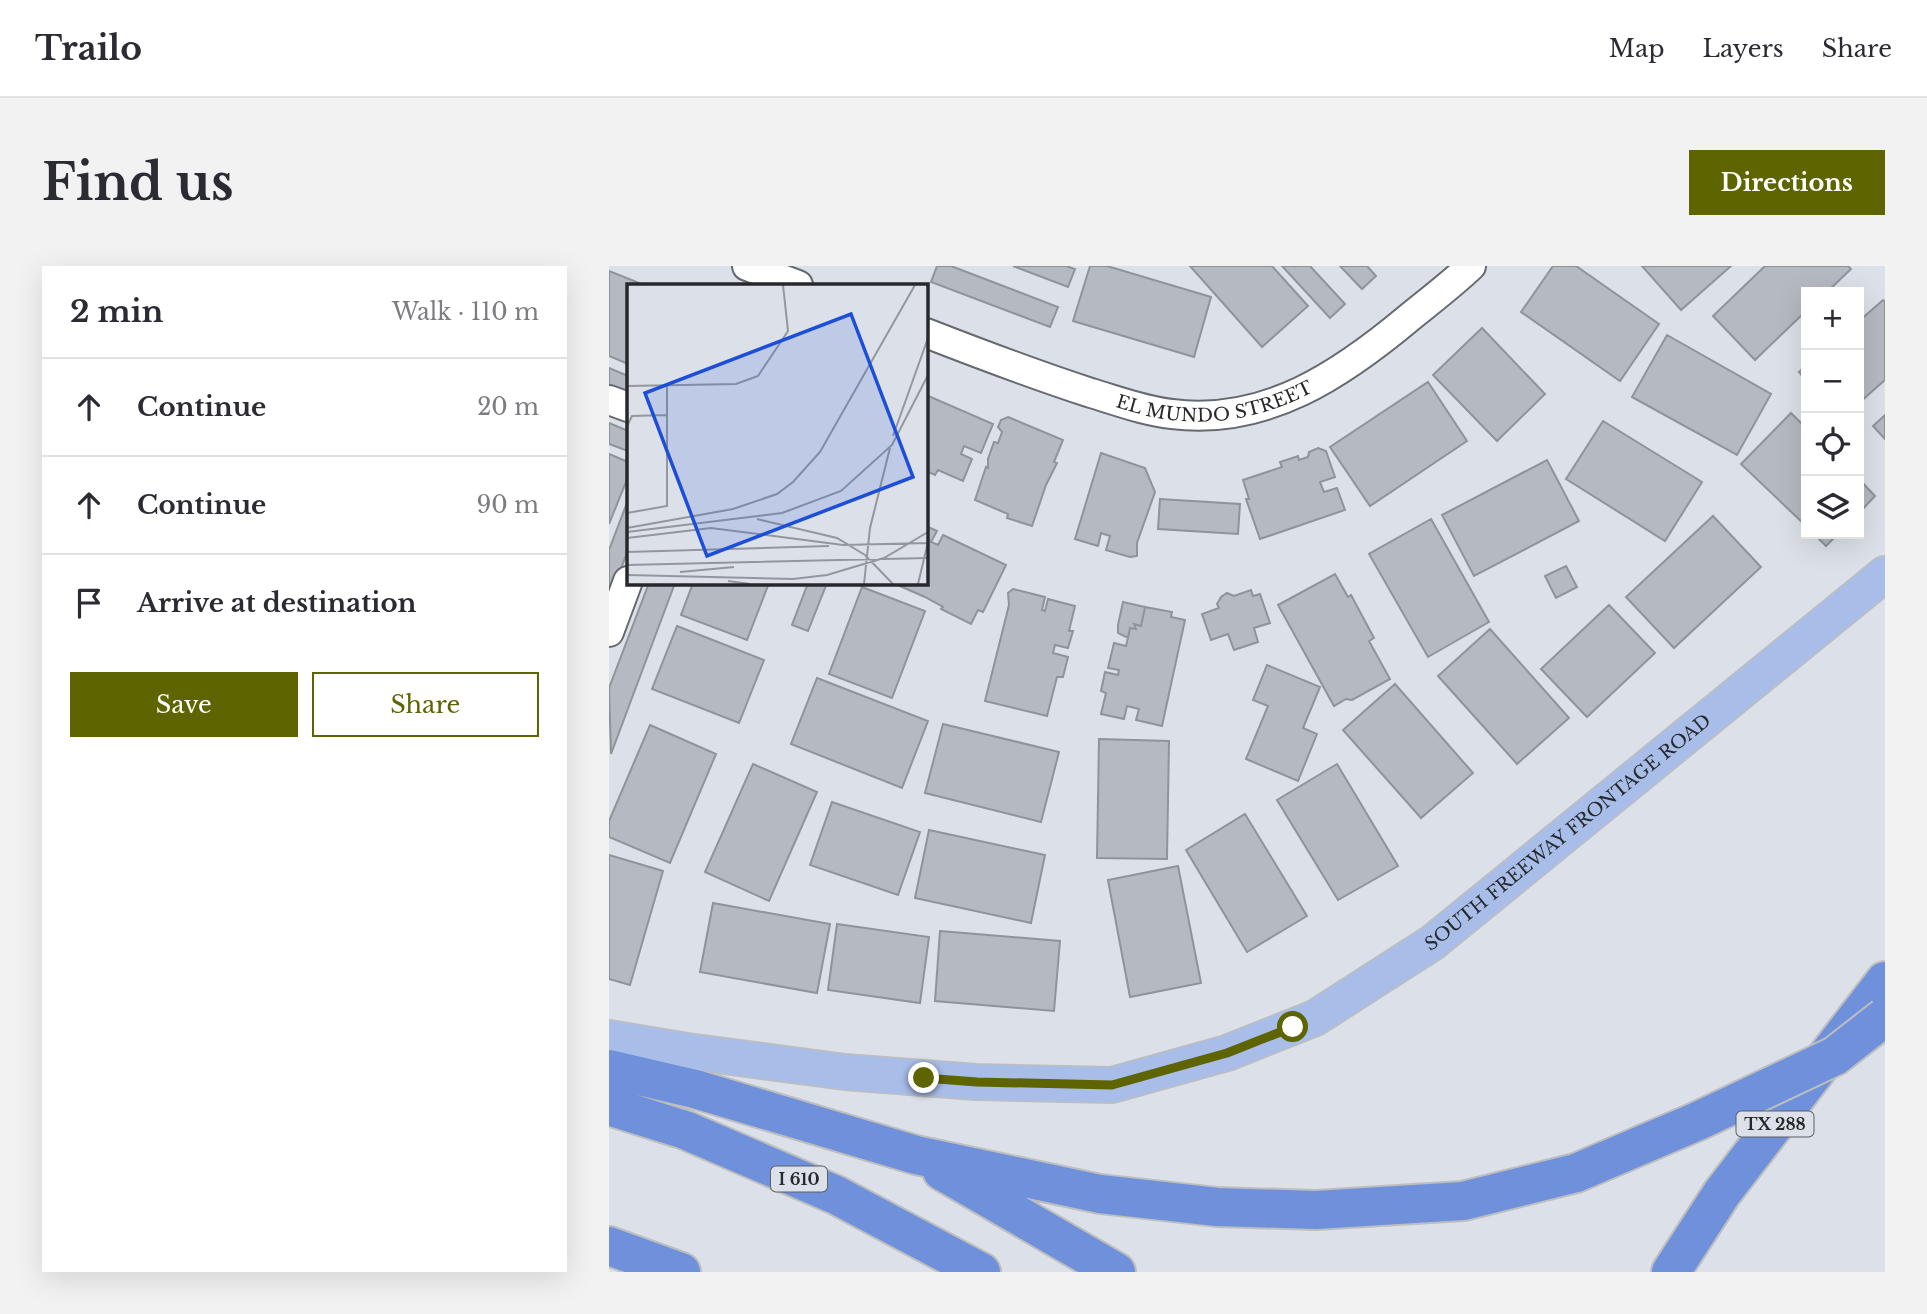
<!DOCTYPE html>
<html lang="en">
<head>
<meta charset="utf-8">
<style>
  :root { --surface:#fff; --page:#f2f2f3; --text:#2b2b33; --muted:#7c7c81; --line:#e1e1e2; --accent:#5d6400 }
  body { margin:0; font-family:"Libre Baskerville",serif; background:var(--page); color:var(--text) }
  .controls { position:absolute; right:21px; top:21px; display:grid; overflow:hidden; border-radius:0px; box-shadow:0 7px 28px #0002 }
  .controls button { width:63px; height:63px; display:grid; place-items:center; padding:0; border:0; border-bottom:2px solid var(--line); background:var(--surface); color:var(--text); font:35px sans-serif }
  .stop { position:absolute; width:21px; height:21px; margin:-16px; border:5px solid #5d6400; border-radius:50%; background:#fff }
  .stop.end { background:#5d6400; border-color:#fff; box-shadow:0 2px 7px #0008 }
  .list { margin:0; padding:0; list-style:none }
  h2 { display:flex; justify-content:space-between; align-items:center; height:91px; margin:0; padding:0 28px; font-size:30px }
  h2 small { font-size:23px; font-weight:400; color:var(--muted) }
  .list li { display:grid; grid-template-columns:46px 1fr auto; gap:21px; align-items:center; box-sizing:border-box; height:98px; padding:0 28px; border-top:2px solid var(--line) }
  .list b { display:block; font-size:26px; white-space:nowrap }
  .list em { font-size:23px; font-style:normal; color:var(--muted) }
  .actions { display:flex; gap:14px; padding:21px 28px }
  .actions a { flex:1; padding:16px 0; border:2px solid var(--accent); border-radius:0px; text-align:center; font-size:24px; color:var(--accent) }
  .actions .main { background:var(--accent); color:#fff }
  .icon { flex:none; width:38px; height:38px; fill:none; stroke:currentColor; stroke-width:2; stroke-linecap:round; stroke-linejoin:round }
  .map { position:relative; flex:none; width:1276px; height:1006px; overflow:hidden; border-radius:0px }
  header { display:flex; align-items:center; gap:42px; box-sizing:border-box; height:98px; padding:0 35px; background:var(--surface); border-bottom:2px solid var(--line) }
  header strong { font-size:33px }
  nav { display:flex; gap:38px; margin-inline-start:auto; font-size:24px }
  .intro { display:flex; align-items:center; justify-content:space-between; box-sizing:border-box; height:168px; padding:0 42px }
  h1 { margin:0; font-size:49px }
  .button { padding:18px 32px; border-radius:0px; background:var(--accent); color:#fff; font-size:24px; font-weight:700 }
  main { display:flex; gap:42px; padding:0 42px }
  aside { flex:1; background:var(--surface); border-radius:0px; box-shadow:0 7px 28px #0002 }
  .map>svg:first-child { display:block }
</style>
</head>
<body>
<header>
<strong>Trailo</strong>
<nav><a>Map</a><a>Layers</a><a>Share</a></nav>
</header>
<div class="intro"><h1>Find us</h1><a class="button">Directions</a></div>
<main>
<aside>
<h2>2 min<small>Walk · 110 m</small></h2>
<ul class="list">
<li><svg class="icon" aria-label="ahead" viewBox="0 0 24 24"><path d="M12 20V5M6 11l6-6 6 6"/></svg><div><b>Continue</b></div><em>20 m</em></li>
<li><svg class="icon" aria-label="ahead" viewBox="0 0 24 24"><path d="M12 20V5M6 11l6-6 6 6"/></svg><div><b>Continue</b></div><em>90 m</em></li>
<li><svg class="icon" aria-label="arrive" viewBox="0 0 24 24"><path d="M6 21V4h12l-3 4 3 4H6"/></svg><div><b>Arrive at destination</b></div></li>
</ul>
<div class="actions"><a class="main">Save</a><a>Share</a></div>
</aside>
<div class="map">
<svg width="1276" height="1006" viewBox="0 0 1276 1006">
  <rect width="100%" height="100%" fill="#dce1e9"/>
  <path fill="#b5b9c1" stroke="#8f939a" stroke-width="2" d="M328,0h14l107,41 -8,20 -119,-45z
    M404,0h53l9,3 -7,18z
    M481,0h17l104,31 -17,60 -121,-36z
    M581,0h82l36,40 -46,41z
    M673,0h28l35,38 -15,14z
    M731,0h27l9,10 -14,13z
    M944,0h23l83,58 -39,57 -99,-69z
    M1033,0h89l-50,44z
    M1156,0h83l3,3 -24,23h-21v19l-51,49 -42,-44z
    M0,5l35,14h-16v79l-19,-8z
    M1274,34l2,2v78l-26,23v-82z
    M873,62l63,66 -48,47 -64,-66z
    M1058,69l104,59 -34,61 -105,-58z
    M1197,100v15l-7,-9z
    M0,102l19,8v20l-19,-8z
    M819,116l39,59 -97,65 -40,-59z
    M317,129l67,29 -12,29 -17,-7 -3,8 11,5 -9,22 -25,-11 -3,5 -9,-4z
    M1182,147l15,15v98l-65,-62z
    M1276,149v24l-12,-13z
    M399,151l55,23 -9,22 3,1 -11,22 -14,41 -25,-8 1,-4 -33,-14 11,-33 2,1v-9l6,-17 4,1 4,-11 -4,-5 3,-7z
    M994,155l99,61 -37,59 -99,-62z
    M0,157l19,8v20l-19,-7z
    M709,182l8,3 9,26 -15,5 4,10 13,-4 8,22 -85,29 -14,-40h3l-6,-19 39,-13 -2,-5 18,-6 1,4 9,-3 1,-5z
    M492,187l44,15 10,24 -18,51v13l-7,1 -24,-7 4,-14 -9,-3 -3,13 -23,-7z
    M0,188l19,8v15l-19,47z
    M938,194l32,61 -105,55 -32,-61z
    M1250,213l16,17 -16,17z
    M551,233l80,5 -2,30 -80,-5z
    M19,234v50l-19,51v-51z
    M1104,250l48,51 -87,81 -48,-51z
    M822,253l58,103 -61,35 -59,-103z
    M317,260l11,5 -6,11 -4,-2 -1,3z
    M1205,268h24l-12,12z
    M334,269l63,30 -23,47 -5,-2 -7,14 -30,-15 2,-2 -18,-10 -32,-14h33v-40l1,-3 11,5z
    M957,300l11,21 -21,11 -11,-22z
    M726,308l13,23 3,-2 23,43 -5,3 21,38 -38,21 -6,-1 -12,7 -56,-101z
    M40,317h26l-64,171 -2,-66z
    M84,317h76l-22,57 -66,-25z
    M199,317h19l-19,48 -16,-6z
    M253,321l63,24 -33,87 -63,-24z
    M404,323l32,8 -3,13 3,1 3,-12 27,7 -6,25h4l-5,17 -13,-3 -2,8 15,4 -5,20h-6l-10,39 -62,-15 24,-96 -1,-12z
    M642,324l2,6 7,-2 10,29 -16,5 4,14 -24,8 -6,-16 -17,6 -9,-26 17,-6 -2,-4 4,-7 6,-4 7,3z
    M514,336l22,5 -4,19 -7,-2 2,5 -6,-1 -2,10 -10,-5v-8z
    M1000,339l46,48 -68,64 -46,-48z
    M536,341l27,5 -1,5 14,3 -23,106 -26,-6 3,-11 -12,-3 -3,13 -23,-5 5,-21 -5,-2 4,-19 13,3 1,-5 -11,-2 6,-25 12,3 4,-18 6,1 -2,-5 7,2z
    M68,360l87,34 -25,63 -87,-34z
    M881,363l79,89 -52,46 -79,-88z
    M658,399l53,22 -17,41 14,6 -19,47 -52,-22 22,-53 -15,-6z
    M208,412l111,43 -26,67 -111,-44z
    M786,418l78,89 -52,45 -78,-88z
    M334,458l116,28 -18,70 -116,-29z
    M41,459l66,29 -46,109 -61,-26v-16z
    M490,473l70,2 -2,118 -70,-1z
    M144,498l64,28 -48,109 -64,-29z
    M728,498l61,102 -60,34 -61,-100z
    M223,536l88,30 -22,63 -88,-30z
    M636,548l62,102 -60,36 -61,-102z
    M320,564l116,25 -14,68 -116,-25z
    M0,589l54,16 -33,114 -21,-6z
    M569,600l23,117 -71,14 -22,-117z
    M104,637l117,21 -13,69 -117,-21z
    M228,658l92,13 -9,66 -92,-13z
    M331,665l120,10 -6,70 -119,-10z"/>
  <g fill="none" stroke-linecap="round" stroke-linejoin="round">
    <defs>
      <g id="minor">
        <path d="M138,0l51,19"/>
        <path id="s1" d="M317,67c54,21 109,42 165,60 27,8 53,18 81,21 94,12 170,-40 238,-97 21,-17 42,-33 61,-51"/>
        <path d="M0,134l19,7"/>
        <path d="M0,366l19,-51"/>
      </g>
      <g id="major">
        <path id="s2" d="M0,772l78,13 158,21 131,10 136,3 115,-32 88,-35 117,-75 453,-369"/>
      </g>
      <path id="highway" d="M0,803l86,20 221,66 184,39 117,13 99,3 147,-9 113,-28
        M0,840l76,24 151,65 145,77
        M333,905l174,101
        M0,980l72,26
        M1062,1006l51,-79 163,-212"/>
    </defs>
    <use href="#minor" stroke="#656970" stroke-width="32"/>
    <use href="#major" stroke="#bebebf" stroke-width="38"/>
    <use href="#highway" stroke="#bebebf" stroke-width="42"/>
    <use href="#minor" stroke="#fff" stroke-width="28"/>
    <use href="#major" stroke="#a9bde9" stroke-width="35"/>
    <use href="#highway" stroke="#6f91db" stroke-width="38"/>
    <defs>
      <path id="highway-bridge" d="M967,907l122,-52 137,-65 50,-39"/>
    </defs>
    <use href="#highway-bridge" stroke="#bebebf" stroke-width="42" stroke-linecap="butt"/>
    <use href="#highway-bridge" stroke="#6f91db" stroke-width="38"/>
  </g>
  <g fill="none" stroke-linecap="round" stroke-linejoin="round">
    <path stroke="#5d6400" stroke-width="9" d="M315,812l53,4 135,3 115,-32 66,-26"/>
  </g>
  <g text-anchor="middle" stroke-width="5" stroke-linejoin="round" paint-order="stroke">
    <g fill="#dce1e9" stroke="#5d6064" stroke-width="2">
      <rect x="1127.5" y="845.5" width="77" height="25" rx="5"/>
      <rect x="162" y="900.5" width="56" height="25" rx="5"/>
    </g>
    <g font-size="16" font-weight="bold" fill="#26282b">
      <text x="1166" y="864">TX 288</text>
      <text x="190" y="919">I 610</text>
    </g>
    <g font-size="18" fill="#26282b" stroke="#dce1e9">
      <text dy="6" stroke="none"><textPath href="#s1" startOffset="303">EL MUNDO STREET</textPath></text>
      <text dy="6" stroke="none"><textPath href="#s2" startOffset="1034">SOUTH FREEWAY FRONTAGE ROAD</textPath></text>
    </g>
  </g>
  <g transform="translate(18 18)">
    <rect width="301" height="301" fill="#dce1e9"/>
    <path fill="none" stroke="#93979d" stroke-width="2" d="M0,102l109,-2 22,-8 30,-45 -5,-46M0,142l5,-10 35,-1M266,152l35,-98M0,229l40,-7v-121M130,235l80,19 28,17 28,29M0,244l106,-19 44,-15 16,-12 27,-30 95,-167M0,248l155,-19 59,-22 51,-46 36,-70M0,254l84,-10 132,17 85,-2M0,268l202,-6M0,281l301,-7M53,288l54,-5M0,291l166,4 34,-4 57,-17 44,-26M101,297l22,3M237,300l6,-56 20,-80M291,300l10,-42"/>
    <path fill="#1d4ed8" fill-opacity="0.15" stroke="#1d4ed8" stroke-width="3.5" d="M224,30l62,163 -206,79 -62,-163z"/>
    <rect width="301" height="301" fill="none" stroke="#26282b" stroke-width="3.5"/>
  </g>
</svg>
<div class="controls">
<button>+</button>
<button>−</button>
<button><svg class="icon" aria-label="locate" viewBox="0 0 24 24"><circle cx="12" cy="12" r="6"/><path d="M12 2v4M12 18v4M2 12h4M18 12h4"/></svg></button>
<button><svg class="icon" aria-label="layers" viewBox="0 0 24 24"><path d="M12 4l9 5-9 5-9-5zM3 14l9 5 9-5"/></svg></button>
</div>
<div class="stop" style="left:684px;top:761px"></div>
<div class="stop end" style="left:315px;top:812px"></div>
</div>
</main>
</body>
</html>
